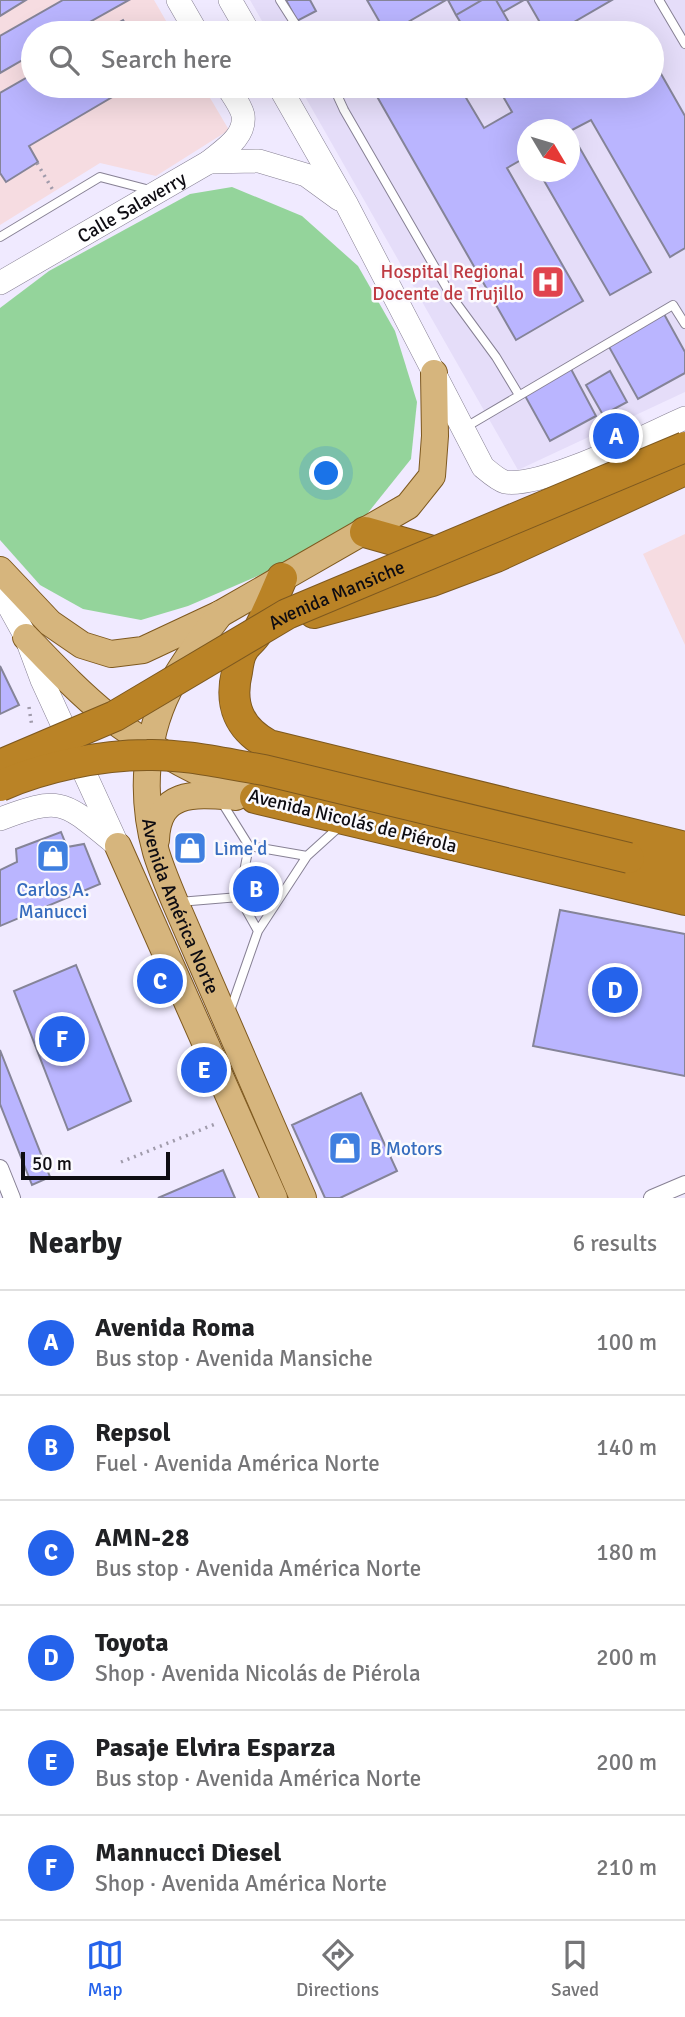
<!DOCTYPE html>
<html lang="en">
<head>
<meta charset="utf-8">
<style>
  :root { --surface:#fff; --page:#f2f2f2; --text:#202124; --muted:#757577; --line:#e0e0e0; --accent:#2563eb }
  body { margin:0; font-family:Signika,sans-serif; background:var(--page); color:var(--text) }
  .compass { position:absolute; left:517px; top:119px; width:63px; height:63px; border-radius:50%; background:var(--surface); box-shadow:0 7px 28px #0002; rotate:128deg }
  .scale { position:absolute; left:21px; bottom:18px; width:149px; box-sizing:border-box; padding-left:7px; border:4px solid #0e0c12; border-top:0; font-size:19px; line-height:24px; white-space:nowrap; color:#0e0c12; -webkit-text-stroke:5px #fbfafe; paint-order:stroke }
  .you { position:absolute; left:327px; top:474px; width:24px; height:24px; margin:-18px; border:5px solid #fff; border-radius:50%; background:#1a73e8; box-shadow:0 0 0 10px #1a73e833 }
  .badge { display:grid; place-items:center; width:46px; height:46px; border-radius:50%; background:var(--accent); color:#fff; font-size:23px; font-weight:700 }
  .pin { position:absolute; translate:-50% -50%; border:4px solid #fff; box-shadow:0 2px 7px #0006 }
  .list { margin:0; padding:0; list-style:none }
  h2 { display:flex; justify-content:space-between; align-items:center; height:91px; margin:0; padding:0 28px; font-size:30px }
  h2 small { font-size:23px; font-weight:400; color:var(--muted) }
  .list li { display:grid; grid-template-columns:46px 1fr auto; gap:21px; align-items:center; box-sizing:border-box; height:105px; padding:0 28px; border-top:2px solid var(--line) }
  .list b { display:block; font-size:26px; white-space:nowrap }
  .list p { margin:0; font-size:23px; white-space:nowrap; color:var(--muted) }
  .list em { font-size:23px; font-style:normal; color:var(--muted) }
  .icon { flex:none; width:38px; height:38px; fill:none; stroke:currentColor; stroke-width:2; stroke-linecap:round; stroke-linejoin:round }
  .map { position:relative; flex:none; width:685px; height:1198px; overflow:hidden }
  .search { position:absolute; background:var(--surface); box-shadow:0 7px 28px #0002; left:21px; right:21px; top:21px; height:77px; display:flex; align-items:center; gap:18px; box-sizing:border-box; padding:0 24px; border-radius:38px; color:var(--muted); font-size:26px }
  .sheet { height:721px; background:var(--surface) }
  nav { display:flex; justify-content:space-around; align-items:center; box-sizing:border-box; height:98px; border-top:2px solid var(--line); background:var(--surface); font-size:19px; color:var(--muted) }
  nav a { display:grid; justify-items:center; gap:4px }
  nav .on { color:var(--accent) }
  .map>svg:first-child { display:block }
</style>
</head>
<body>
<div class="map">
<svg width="685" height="1198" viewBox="0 0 685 1198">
  <rect width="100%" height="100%" fill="#f0eaff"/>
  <path fill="#e5ddf9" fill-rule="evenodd" d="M250,0h435v392l-167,78 -219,-384h353v-53h-383zM528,130h42v42h-42z"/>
  <path fill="#f6dce1" d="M0,0h154l19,33h-140v53h170l26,44 -73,46 -56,-13 -100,62z
    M685,534v111l-42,-91z"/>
  <path fill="#94d49b" d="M232,187l70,29 56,50 37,65 22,71 -6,57 -52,65 -83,44 -88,38 -47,14 -58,-11 -43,-24 -40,-45v-232l49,-37 141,-77z"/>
  <path fill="#bab5ff" stroke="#858498" stroke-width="2" d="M0,0h26l-26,16z
    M63,0h66l-59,33h-37v21l-33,19v-37z
    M286,0h24l6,11 -19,10z
    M367,0h79l-57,33h-3z
    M448,0h34l-26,15z
    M482,0h14l19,33h-48l-11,-18z
    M496,0h28l-21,12z
    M527,0h85l-57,33h-9z
    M123,20l8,13h-30z
    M652,58l33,58v132l-15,9 -79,-137 -21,11 81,141 -41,23 -71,-123h31v-42h-42v26l-21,12 76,133 -67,39 -145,-254h88l25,42 28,-16 -15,-26h48l4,5 10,-5h93z
    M33,74v12h98l-102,60 9,16 -32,20 -6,-9v-80z
    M664,314l21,38v21l-47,26 -30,-54z
    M571,369l25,47 -46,25 -26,-47z
    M610,371l17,31 -24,13 -17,-30z
    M0,666l19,39 -19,9z
    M61,832l6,15 17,-3 16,40 -100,42v-56l17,-8 -1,-13z
    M560,910l125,24v142l-152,-30z
    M76,965l55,136 -63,29 -54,-139z
    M0,1050l50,127 -18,8 -32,-81z
    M361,1093l36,78 -57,27h-15l-33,-73z
    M223,1170l12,28h-77z"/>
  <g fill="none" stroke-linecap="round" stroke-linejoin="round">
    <defs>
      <path id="lane" d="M280,0l21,33
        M659,0l26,44
        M333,86l11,24 108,187 44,60 23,38
        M0,237l100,-60 50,13
        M466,427l207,-122 12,19
        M221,801l28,45 58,10 32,-29
        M239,897l10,-51
        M179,902l60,-5 19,34 -28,80
        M258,931l49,-75"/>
      <path id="street" d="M0,1168l12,30
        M652,1198l33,-14"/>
      <g id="secondary">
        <path d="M178,0l19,33"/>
        <path d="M230,0l19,33"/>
        <path d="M279,86l68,119 136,262c6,5 15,13 22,15 39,6 141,-47 180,-64"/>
        <path d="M209,162l50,-1 47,14 33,24"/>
        <path id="s1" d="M0,283l209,-121c14,-12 37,-25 34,-47 -2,-9 -11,-21 -16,-29"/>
        <path d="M0,590l26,47 16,43 76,166"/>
        <path d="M0,819c61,-23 63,-18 112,22"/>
      </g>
      <g id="primary">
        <path d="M0,570l50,53 32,22 29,9 32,-4 77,-36 188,-108 24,-30 3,-40 -1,-63"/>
        <path id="s2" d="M220,614c-16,21 -33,43 -46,66 -30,52 -34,115 -18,172 5,17 12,33 19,50l128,296"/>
        <path d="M26,637c26,27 52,55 82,79 45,35 94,60 147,82"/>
        <path d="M156,840c2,-51 40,-46 80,-43"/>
        <path d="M118,846l156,352"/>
      </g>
      <path id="highway" d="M365,532l85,24
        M282,578c-8,19 -16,38 -25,55 -4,7 -11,11 -14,17 -4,6 -5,15 -6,22 -8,33 2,57 32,73l416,102
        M314,613l118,-32 64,-24 189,-87
        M255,798l430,102
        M629,858l56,14"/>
    </defs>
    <use href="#lane" stroke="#878194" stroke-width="10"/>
    <use href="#street" stroke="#878194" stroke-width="18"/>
    <use href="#secondary" stroke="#878194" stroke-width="24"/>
    <use href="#primary" stroke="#7e591f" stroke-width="28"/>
    <use href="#highway" stroke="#7e591f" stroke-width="32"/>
    <path stroke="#a09bab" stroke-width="3.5" stroke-dasharray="2 5" stroke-linecap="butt" d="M37,163l17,29
      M29,707l3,20
      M121,1162l94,-38"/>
    <use href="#lane" stroke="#fff" stroke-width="8"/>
    <use href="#street" stroke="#fff" stroke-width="16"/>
    <use href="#secondary" stroke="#fff" stroke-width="23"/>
    <use href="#primary" stroke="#d6b57d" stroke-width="26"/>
    <use href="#highway" stroke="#ba8326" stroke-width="30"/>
    <defs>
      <g id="highway-bridge">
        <path id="s3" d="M0,765l115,-49 172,-102 398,-167"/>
        <path d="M0,786c43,-19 100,-31 147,-31 38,-1 79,9 117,15l365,88"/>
      </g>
    </defs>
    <use href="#highway-bridge" stroke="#7e591f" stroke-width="32" stroke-linecap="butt"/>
    <use href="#highway-bridge" stroke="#ba8326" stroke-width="30"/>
  </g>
  <defs>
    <symbol id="hospital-square" viewBox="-11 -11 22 22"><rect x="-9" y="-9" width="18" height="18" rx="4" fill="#e0444e" stroke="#fbfafe"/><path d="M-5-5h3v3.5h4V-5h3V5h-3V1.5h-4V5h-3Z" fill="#fff"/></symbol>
    <symbol id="shop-square" viewBox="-11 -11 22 22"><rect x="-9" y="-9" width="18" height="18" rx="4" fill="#3f7fe0" stroke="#fbfafe"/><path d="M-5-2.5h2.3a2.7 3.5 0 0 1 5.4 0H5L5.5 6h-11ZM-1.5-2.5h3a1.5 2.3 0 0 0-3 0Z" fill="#fff"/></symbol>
  </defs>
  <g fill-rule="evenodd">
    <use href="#hospital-square" x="529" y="263" width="38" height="38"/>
    <use href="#shop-square" x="171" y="829" width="38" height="38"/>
    <use href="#shop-square" x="34" y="837" width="38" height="38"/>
    <use href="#shop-square" x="326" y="1129" width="38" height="38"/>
  </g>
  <g text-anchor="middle" stroke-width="5" stroke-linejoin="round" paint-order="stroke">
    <g font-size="19" fill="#0e0c12" stroke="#fbfafe">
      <text dy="7" stroke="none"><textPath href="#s1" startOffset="152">Calle Salaverry</textPath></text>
      <text dy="7" stroke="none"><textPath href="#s3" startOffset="378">Avenida Mansiche</textPath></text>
      <text transform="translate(353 820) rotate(14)" y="7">Avenida Nicolás de Piérola</text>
      <text dy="7" stroke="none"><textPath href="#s2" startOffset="317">Avenida América Norte</textPath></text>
    </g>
    <g font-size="19" fill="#be3a42" stroke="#fbfafe" text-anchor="end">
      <text x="524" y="278">Hospital Regional<tspan x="524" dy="22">Docente de Trujillo</tspan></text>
    </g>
    <g font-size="19" fill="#366cbe" stroke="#fbfafe" text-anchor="start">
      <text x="214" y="855">Lime'd</text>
      <text x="53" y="896" text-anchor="middle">Carlos A.<tspan x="53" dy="22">Manucci</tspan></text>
      <text x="370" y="1155">B Motors</text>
    </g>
  </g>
</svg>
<svg class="compass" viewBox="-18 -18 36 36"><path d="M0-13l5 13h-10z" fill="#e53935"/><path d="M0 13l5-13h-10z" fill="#757577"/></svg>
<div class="scale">50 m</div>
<div class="you"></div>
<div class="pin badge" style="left:616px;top:436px">A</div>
<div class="pin badge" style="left:256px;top:889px">B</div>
<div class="pin badge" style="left:160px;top:981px">C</div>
<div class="pin badge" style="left:615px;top:990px">D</div>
<div class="pin badge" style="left:204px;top:1070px">E</div>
<div class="pin badge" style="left:62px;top:1039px">F</div>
<div class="search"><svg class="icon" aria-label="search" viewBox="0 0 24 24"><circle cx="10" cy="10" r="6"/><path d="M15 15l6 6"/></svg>Search here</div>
</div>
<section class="sheet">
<h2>Nearby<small>6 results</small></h2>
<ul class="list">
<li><span class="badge">A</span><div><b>Avenida Roma</b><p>Bus stop · Avenida Mansiche</p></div><em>100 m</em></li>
<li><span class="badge">B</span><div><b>Repsol</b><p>Fuel · Avenida América Norte</p></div><em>140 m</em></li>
<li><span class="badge">C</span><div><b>AMN-28</b><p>Bus stop · Avenida América Norte</p></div><em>180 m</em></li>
<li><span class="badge">D</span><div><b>Toyota</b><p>Shop · Avenida Nicolás de Piérola</p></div><em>200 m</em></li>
<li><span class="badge">E</span><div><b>Pasaje Elvira Esparza</b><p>Bus stop · Avenida América Norte</p></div><em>200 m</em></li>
<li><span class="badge">F</span><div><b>Mannucci Diesel</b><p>Shop · Avenida América Norte</p></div><em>210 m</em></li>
</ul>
</section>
<nav>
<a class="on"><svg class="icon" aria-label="map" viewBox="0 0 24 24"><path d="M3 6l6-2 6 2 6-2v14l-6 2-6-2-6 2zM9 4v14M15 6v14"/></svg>Map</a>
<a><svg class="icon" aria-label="directions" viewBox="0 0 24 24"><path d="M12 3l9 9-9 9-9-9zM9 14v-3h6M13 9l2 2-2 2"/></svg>Directions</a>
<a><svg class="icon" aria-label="saved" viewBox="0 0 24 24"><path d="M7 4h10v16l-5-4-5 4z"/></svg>Saved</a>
</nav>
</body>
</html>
